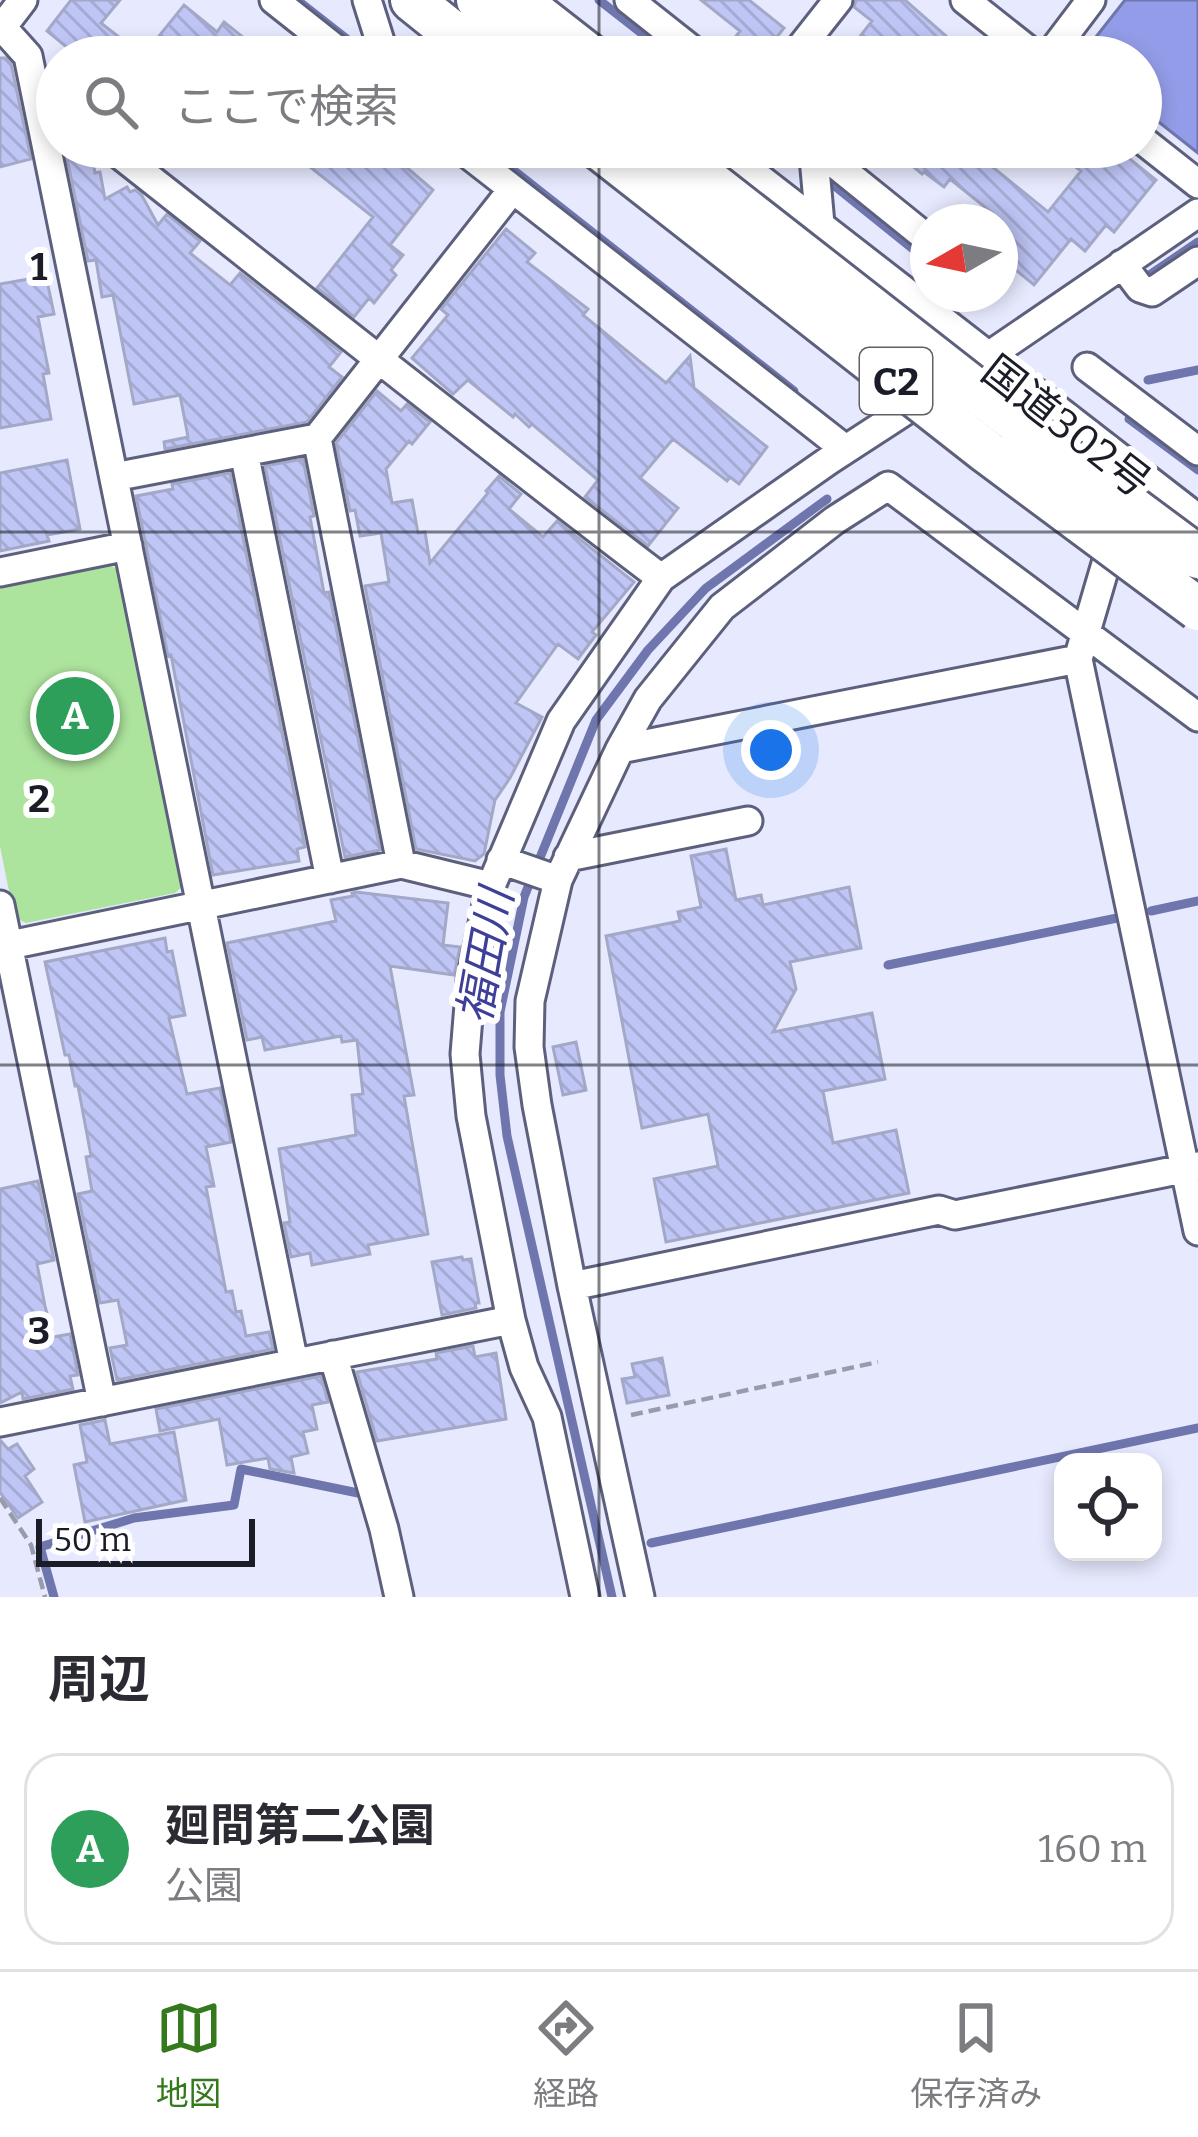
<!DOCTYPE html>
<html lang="ja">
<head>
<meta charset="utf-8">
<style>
  :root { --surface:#fff; --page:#f7f7f7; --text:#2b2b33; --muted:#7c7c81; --line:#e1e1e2; --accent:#34791b }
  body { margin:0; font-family:Bitter,"Noto Sans JP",serif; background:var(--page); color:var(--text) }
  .controls { position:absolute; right:36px; bottom:36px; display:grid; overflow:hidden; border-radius:24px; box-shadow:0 6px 18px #0003 }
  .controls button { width:108px; height:108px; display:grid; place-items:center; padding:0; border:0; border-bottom:3px solid var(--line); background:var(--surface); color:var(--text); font:60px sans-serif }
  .compass { position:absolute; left:910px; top:204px; width:108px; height:108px; border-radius:50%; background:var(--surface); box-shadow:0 6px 18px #0003; rotate:261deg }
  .scale { position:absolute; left:36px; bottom:30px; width:219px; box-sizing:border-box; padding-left:12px; border:6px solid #1a1c27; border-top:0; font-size:33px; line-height:42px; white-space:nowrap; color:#1a1c27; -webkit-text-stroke:9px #fff; paint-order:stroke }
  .you { position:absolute; left:771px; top:750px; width:42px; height:42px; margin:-30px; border:9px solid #fff; border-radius:50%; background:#1a73e8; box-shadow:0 0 0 18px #1a73e833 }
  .badge { display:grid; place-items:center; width:78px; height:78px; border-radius:50%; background:var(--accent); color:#fff; font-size:39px; font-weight:700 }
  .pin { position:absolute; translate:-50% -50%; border:6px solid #fff; box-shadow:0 3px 12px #0006 }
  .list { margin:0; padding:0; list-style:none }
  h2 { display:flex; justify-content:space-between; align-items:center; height:156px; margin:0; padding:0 48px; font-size:51px }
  h2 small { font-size:39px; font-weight:400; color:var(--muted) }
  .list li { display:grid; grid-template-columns:78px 1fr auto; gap:36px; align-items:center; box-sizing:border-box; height:192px; margin:0 24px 24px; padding:0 24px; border:3px solid var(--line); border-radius:36px }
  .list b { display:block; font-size:45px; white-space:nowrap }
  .list p { margin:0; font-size:39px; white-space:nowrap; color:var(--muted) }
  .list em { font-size:39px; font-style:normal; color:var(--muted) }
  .icon { flex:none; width:66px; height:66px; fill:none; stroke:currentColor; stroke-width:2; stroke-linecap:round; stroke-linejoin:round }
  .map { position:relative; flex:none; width:1198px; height:1597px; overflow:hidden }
  .search { position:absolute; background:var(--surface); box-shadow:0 6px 18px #0003; left:36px; right:36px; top:36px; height:132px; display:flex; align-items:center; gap:30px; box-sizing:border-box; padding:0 42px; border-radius:66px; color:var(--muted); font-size:45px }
  .sheet { height:372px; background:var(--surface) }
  nav { display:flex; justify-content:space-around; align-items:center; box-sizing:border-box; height:168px; border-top:3px solid var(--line); background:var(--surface); font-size:33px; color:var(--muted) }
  nav a { display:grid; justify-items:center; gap:6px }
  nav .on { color:var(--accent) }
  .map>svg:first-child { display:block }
</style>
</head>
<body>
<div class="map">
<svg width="1198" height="1597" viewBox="0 0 1198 1597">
  <defs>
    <pattern id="building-back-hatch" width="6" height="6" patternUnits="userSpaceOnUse" patternTransform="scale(3)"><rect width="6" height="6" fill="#bfc6f6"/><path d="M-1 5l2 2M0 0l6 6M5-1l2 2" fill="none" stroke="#a4aad3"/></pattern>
  </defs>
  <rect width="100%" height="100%" fill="#e7eafe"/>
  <path fill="#ade49d" d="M108,564l13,7 64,313 -10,9 -149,30 -12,-6 -14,-71v-260z"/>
  <path fill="#939ce8" stroke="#6f76ae" stroke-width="3" d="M1125,0h73v153l-57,-45v-51h-40l-13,-10z"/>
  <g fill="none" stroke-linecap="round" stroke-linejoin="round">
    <path stroke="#6f76ae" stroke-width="9" d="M297,0l69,54
      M599,0l73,57
      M484,147l310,244
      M836,187l92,74
      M1148,276l50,-34
      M1148,380l50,-10
      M1129,419l69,51
      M1151,911l47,-10
      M888,965l229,-47
      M651,1543l547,-115
      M54,1597l-14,-50 94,-29 100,-13 7,-36 122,25 1,3
      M612,1597l-105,-461 -7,-61v-63l24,-115 72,-177 52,-70 58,-62 121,-89"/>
  </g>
  <path fill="url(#building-back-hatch)" stroke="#a3a8c7" stroke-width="3" d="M71,0h49l-19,23 42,33 41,-51 33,27 7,-10 20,16 -7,10 11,9h-169l-32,-26z
    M701,0h48l35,28 -23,29h-41l20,-26z
    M856,0h49l65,57h-126l28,-36 -18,-14z
    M0,58h6l5,6 20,95 -31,8z
    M285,147h98l50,43 -43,55 13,10 -12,15 5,5 -22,28 -5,-5 -15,19 -37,-29 56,-71z
    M890,147h78l80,65 33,-41 -4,-3 17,-21h21l41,33 -42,52 -8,-7 -21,26 -14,-12 -37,46 -34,-28 1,-37 -51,-41 -6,8 -20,-15 -2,2z
    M92,154l3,19 5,-1 5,27 22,-12 3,5 5,-2 6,4 17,31 9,-11 33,27 -10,12 40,32 10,-12 101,79 -12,15 13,10 -35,45 -142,27 -1,-7 24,-5 -8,-42 -46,9 -21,-109 -11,2 -6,-37 -8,1 -21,-103z
    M506,229l29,24 -8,9 61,47 -5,6 83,68 24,-27 4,32 73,59 -28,37 -9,-7 -3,4 -54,-42 -33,39 38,30 -30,38 -63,-49 13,-17 -66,-56 -3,3 -14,-13 -2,3 -45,-37 -15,14 -41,-36 36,-43 -7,-6z
    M46,276l8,38 -16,3 11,56 -6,1 8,45 -51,9v-144z
    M377,391l24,20 6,-7 23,18 -18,22 -3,-3 -23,28 6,34 20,-3 6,33 7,-1 5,31 58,-70 -2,-2 13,-15 22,18 -12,15 34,28 14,-16 77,61 -42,50 4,3 -18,24 -20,-15 -42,59 26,14 -32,61 -15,22 -11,54 -9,7 -59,-12 -51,-263 24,-4 -8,-49 -21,3 -5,-26 -5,1 -14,-68z
    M303,459l11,57 -4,1 14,76 5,-1 51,258 -35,7 -80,-391z
    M67,460l13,69 -33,6 2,6 -49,10v-78z
    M230,473l75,374 -8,2 2,12 -86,14 -42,-220 -3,1 -32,-160 37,-7 -1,-5z
    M726,849l10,51 25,-5 2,10 86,-18 12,61 -71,14 6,27 -23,43 99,-19 13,66 -62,12 10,52 63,-13 13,63 -243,49 -12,-63 64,-13 -10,-52 -66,14 -36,-192 74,-15 -2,-9 23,-5 -10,-51z
    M356,892l92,11 -5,42 17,2 -6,28 -64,-9 24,129 -10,1 24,138 -60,11 2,9 -58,11 -2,-12 -19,4 -7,-34 6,-1 -11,-73 77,-14 -4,-40 11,-1 -6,-54 -15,2 -1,-6 -76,14 -3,-13 -15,3 -20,-97 109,-22 -5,-21 22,-4 -1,-3z
    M165,938l2,14 5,-1 13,64 -16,3 18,76 33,-6 11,54 -25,5 8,39 -8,1 20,105 6,-1 4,21 5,-1 5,25 23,-4 4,17 -156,31 -7,-32 17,-3 -9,-45 -18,3 -22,-109 14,-3 -6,-34 5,-1 -13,-70h-3l-6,-31h-4l-20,-93z
    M576,1042l10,48 -23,5 -10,-48z
    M38,1181l16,79 -17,4 8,42 8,31 17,-3 8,41 -8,1 3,13 -50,10 -1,-7 -22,11v-214z
    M462,1257l1,3 8,-1 8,44h-4l1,5 -34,7 -10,-53z
    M473,1346l2,11 21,-4 10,66 -129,22 -20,-69 80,-13 -1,-6z
    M662,1358l7,37 -42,8 -5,-24 13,-2 -3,-13z
    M321,1376l7,26 -16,3 5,24 -14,3 5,21 -17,4 3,16 -24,-4 -2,-11 -41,7 -8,-46 -59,12 -4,-22z
    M105,1420l5,24 64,-12 12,68 -101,22 -11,-57 13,-3 -7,-37z
    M0,1440l8,9 9,-5 17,25 -9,7 17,26 -24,16 -18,-26z"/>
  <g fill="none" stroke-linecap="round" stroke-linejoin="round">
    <defs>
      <path id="minor" d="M274,0l72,57
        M367,0l18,57
        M629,0l72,57
        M965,0l72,57
        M2,27l26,29 266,1307
        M0,30l23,-30
        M793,57l45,-57
        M1048,57l43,-57
        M1141,139l57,45
        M110,147c183,144 365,290 551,431
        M459,147l386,302
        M813,147l8,88
        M814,147l114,92
        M1122,264l18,24 12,4 46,-31
        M974,366l224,-153
        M1087,367l111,84
        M244,452l86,427
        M114,477l203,-39
        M1115,533l-37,126 120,572
        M0,572l128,-26
        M620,749l458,-90
        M568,857l180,-36
        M501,860l57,20
        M401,864l-84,-426 195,-248
        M0,905l102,497
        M0,947l401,-83 90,22
        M572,1286l367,-76 16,5 243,-49
        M511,1320l13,47 23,50 38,180
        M333,1355l51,174 15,68
        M0,1422l511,-102 -40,-204 -6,-62 6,-74 20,-94 70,-165 100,-143 167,-117 103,-67
        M640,1597l-68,-311 -35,-181 -8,-58 1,-46 28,-121 62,-131 28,-50 74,-92 113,-87 53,-34 310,231"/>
      <path id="highway" d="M412,0l71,57
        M478,0l56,44
        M518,0l73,57
        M707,147l491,381"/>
    </defs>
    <use href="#minor" stroke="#5c607c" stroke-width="33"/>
    <use href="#highway" stroke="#5c607c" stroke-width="48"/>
    <path stroke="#989bab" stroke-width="4.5" stroke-dasharray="12 6" stroke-linecap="butt" d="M631,1415l247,-53
      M0,1498l31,47 14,52"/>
    <use href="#minor" stroke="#fff" stroke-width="27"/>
    <use href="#highway" stroke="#fff" stroke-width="42"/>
    <defs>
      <path id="highway-bridge" d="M598,147l389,305 211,157
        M665,147l357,279 176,131"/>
    </defs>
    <use href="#highway-bridge" stroke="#5c607c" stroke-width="48" stroke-linecap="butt"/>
    <use href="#highway-bridge" stroke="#fff" stroke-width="42"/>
  </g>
  <path fill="none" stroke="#1a1c27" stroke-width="3" stroke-opacity="0.55" d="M599,0v57M599,147v1450M0,532h1198M0,1065h1198"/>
  <g text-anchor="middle" stroke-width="12" stroke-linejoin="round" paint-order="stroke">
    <rect fill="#fff" stroke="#5f6068" stroke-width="3" x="860" y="348" width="72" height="66" rx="9"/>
    <g font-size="39" font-weight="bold" fill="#1a1c27">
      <text x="896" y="395">C2</text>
    </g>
    <g font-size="42" fill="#1a1c27" stroke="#fff">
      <text transform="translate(1067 426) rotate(38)" y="15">国道302号</text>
    </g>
    <g font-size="45" font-style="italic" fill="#3e3f98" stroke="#fff">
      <text transform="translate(485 956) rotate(-80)" y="16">福田川</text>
    </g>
  </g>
  <g font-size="39" text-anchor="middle" font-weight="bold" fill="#1a1c27" stroke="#fff" stroke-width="12" stroke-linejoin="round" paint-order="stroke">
    <text x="39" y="280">1</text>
    <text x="39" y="812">2</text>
    <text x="39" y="1344">3</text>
  </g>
</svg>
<div class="controls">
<button><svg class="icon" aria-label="locate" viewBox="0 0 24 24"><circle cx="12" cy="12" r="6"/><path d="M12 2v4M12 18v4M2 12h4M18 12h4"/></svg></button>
</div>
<svg class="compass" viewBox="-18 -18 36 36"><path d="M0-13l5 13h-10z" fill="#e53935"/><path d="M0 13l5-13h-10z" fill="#7c7c81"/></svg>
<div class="scale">50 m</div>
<div class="you"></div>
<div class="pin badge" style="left:75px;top:716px;background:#2e9e5b">A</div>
<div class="search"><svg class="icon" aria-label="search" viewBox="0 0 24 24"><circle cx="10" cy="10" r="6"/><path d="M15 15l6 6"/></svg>ここで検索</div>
</div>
<section class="sheet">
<h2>周辺<small></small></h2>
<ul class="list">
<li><span class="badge" style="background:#2e9e5b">A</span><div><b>廻間第二公園</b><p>公園</p></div><em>160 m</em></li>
</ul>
</section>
<nav>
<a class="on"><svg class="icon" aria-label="map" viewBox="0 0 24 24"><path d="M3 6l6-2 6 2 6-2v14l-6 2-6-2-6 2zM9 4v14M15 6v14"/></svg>地図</a>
<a><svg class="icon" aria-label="directions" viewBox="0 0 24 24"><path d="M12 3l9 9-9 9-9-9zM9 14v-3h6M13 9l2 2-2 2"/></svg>経路</a>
<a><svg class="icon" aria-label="saved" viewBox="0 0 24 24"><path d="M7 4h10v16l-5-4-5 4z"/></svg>保存済み</a>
</nav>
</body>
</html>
